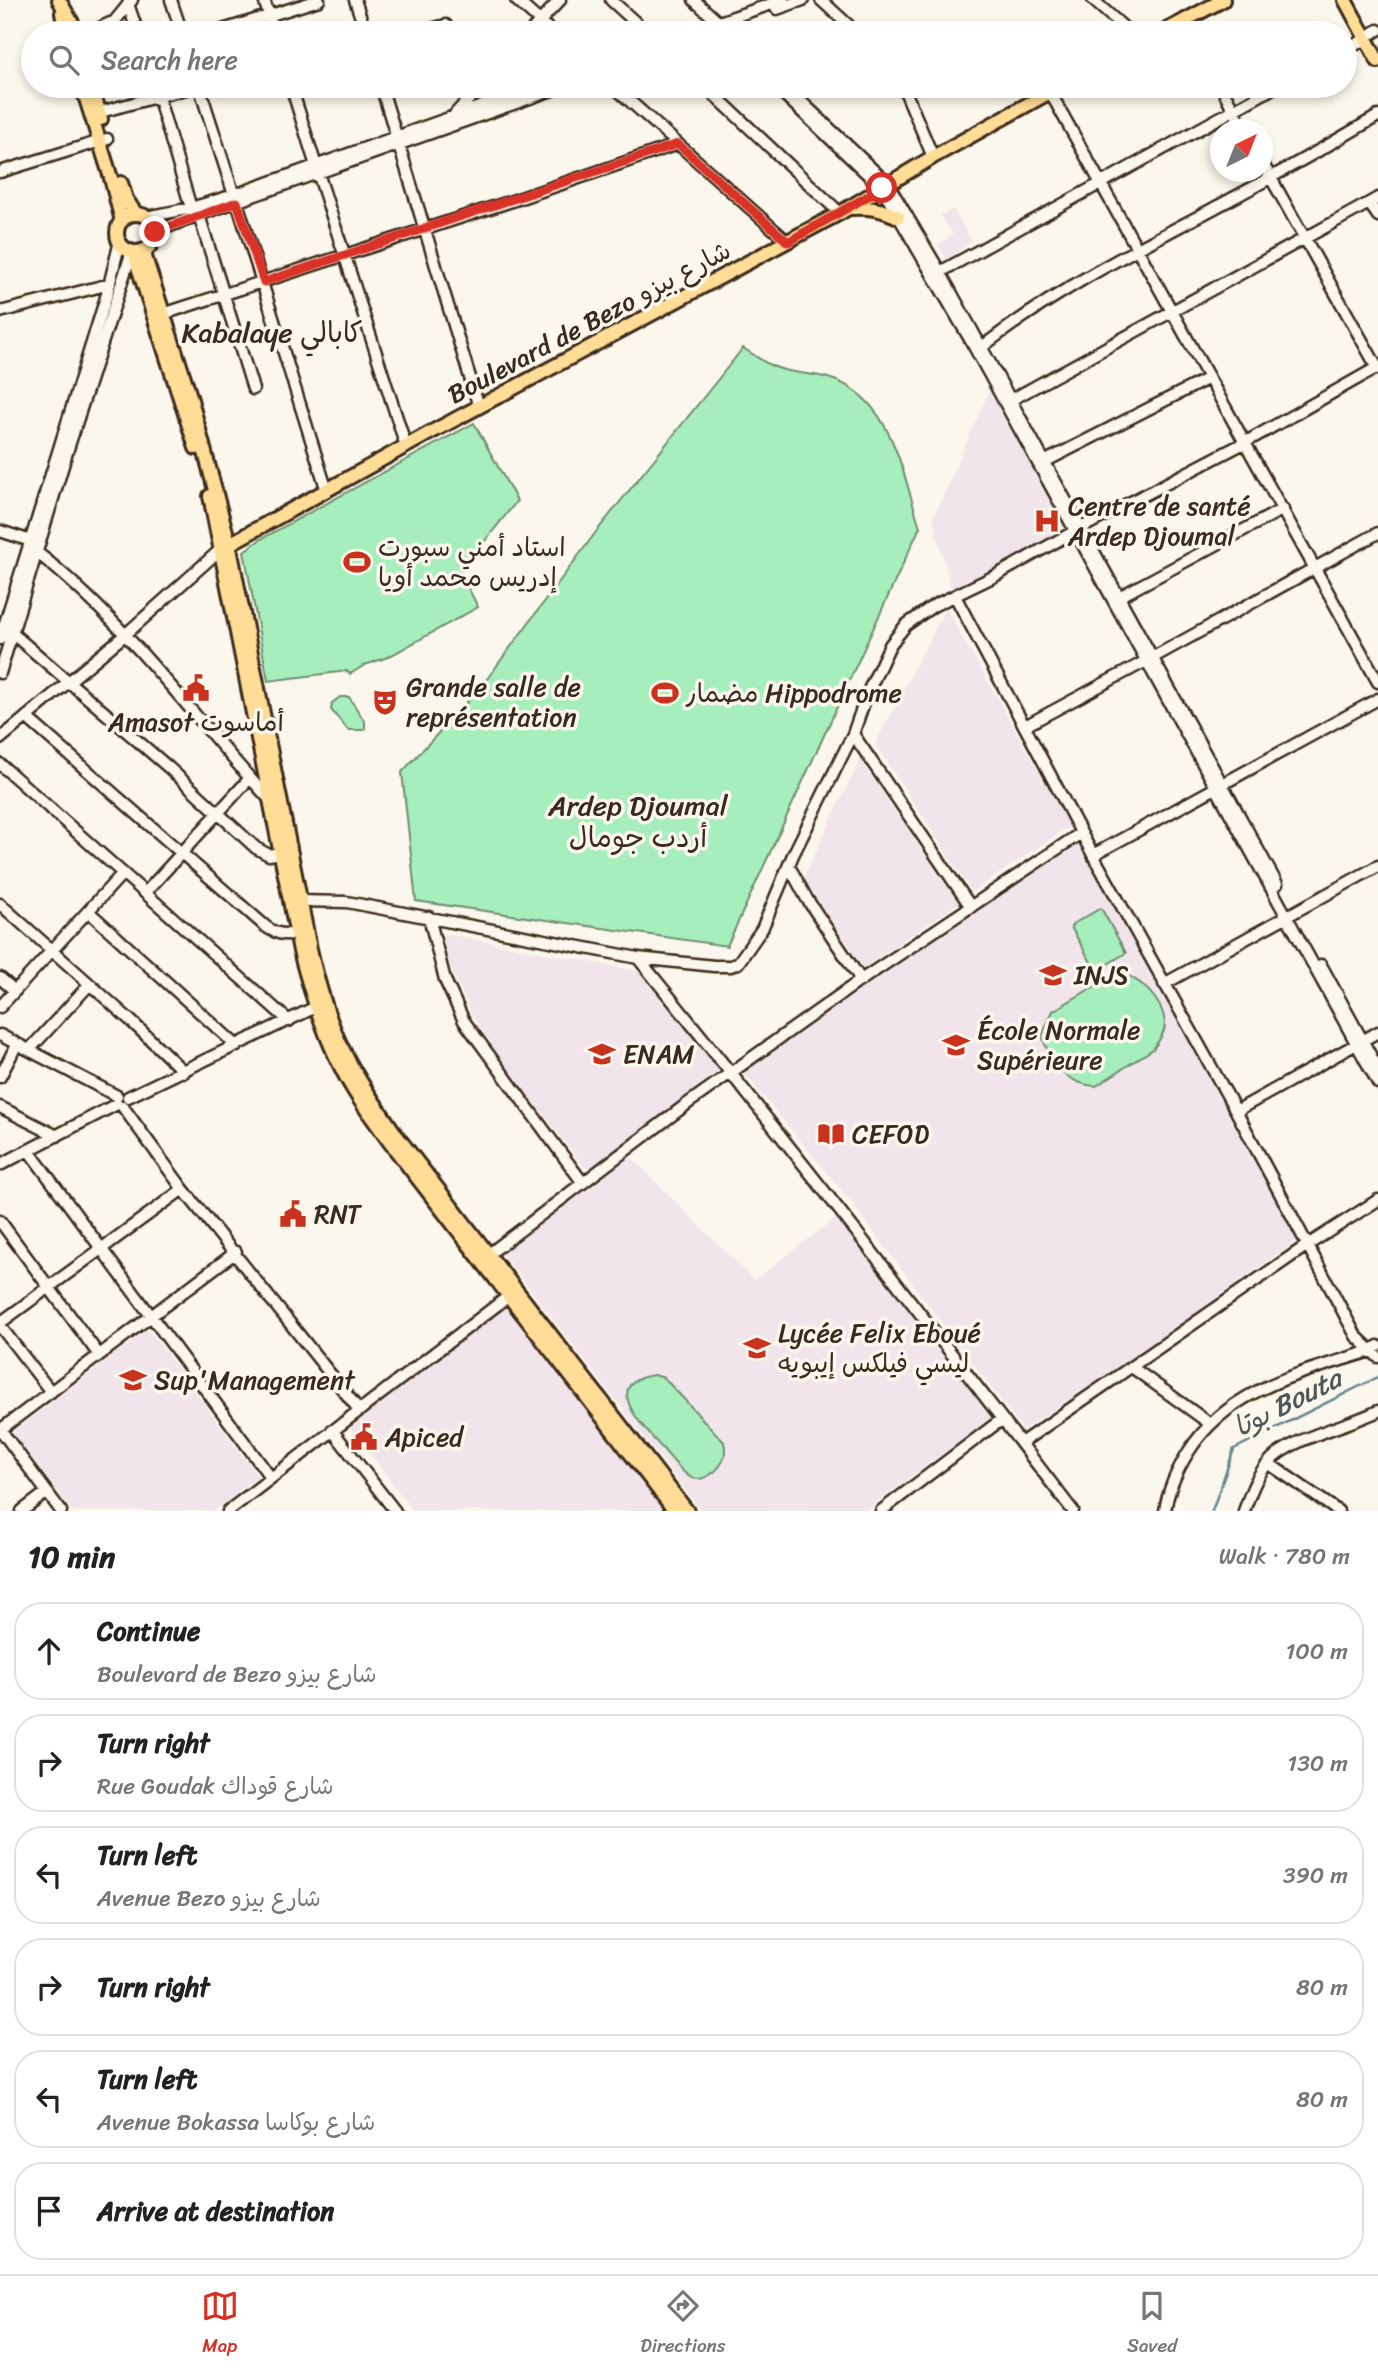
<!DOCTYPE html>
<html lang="en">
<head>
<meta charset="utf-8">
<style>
  :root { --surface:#fff; --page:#f2f2f2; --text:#222; --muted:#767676; --line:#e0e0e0; --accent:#d93025 }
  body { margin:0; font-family:Sriracha,"Playpen Sans Arabic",sans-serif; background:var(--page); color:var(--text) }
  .compass { position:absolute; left:1210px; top:119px; width:63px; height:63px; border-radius:50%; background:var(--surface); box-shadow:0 4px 10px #0003; rotate:43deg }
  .stop { position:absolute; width:21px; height:21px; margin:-16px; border:5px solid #d93025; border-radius:50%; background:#fff }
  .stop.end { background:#d93025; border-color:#fff; box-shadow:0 2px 7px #0008 }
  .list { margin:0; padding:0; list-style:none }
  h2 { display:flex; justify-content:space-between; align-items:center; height:91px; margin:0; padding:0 28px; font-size:30px }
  h2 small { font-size:23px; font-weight:400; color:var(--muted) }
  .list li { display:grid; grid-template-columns:46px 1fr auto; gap:21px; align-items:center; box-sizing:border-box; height:98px; margin:0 14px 14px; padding:0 14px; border:2px solid var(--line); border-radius:28px }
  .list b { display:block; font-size:26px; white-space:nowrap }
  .list p { margin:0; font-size:23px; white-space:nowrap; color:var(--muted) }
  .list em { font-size:23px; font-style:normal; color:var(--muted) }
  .icon { flex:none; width:38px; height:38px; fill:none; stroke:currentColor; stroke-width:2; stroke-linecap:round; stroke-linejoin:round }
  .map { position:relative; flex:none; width:1378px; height:1511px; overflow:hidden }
  .search { position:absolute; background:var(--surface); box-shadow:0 4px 10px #0003; left:21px; right:21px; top:21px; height:77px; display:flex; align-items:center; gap:18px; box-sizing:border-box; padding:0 24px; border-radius:38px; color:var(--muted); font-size:26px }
  .sheet { height:763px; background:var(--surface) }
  nav { display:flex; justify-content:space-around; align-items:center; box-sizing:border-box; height:98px; border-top:2px solid var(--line); background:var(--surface); font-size:19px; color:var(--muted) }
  nav a { display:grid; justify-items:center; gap:4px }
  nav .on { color:var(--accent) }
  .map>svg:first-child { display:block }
</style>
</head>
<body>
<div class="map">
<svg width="1378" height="1511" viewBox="0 0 1378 1511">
  <rect width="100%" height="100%" fill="#fbf7ec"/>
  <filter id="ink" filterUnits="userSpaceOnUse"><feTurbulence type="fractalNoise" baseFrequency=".0143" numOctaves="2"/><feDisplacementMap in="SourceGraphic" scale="14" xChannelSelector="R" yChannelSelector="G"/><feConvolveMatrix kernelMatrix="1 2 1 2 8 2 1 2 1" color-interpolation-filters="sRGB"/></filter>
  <g filter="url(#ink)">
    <path fill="#f1e5eb" d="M953,209l19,32 -25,19 -9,-15 15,-11 -13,-19z
      M990,389l74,138 -74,47 -18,8 -21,6 -18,-70z
      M946,608l124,218 -98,66 -97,-148z
      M860,760l99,143 -96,65 -60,-90z
      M1079,842l218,398 -134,96 -140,94 -172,-228 -108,-130 95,-68z
      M448,934l190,37 10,8 71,91 -127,99 -8,-2 -84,-108 -29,-46 -21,-46 -7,-29z
      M630,1156l124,124 82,-62 156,199 -127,94h-164l-200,-259z
      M506,1305l160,206h-253l-63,-83z
      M148,1329l110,147 -44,35h-142l-60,-79z"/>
    <path fill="#a6efbd" stroke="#708c6e" stroke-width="2" d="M743,348c10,6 21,15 32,19 17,7 36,6 53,11 64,18 74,95 92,149l-193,419 -311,-45 -14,-129 79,-85 115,-155z
      M474,423l43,78 -57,71 18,35 -90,50 -23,8 -15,9 -3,-3 -79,10 -24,-130 17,-12z
      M340,697h9l16,25v8h-17l-17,-20 1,-7z
      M1101,908l25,45 -30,18 -25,-44 2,-3z
      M1117,973c21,2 47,28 48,51 0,9 -7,18 -12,25l-57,37c-31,-2 -46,-23 -54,-51l11,-24z
      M654,1375l10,3 60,64c1,5 2,10 0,16 -4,12 -21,26 -34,19 -10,-6 -19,-19 -27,-28 -19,-20 -65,-67 -9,-74z"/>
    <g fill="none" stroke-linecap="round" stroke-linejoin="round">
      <path stroke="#638692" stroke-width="2.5" d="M1212,1511l22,-62 144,-72"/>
      <defs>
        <path id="minor" d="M171,0l11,33
          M264,0l11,33
          M355,0l11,33
          M516,0l37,33
          M611,0l36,33
          M694,0l36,33
          M821,0l36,33
          M1093,0l37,33
          M128,4l10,29
          M777,9l26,-9
          M1186,20l7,13
          M89,33l21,-10
          M105,33l27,-33
          M213,33l106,-33
          M416,33l30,-8
          M529,33l31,-33
          M687,33l96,-33
          M711,33l22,-9
          M1373,33l5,-3
          M1345,50l21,-11
          M155,86l36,122
          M199,86l35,109
          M291,86l25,80
          M381,86l98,321
          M613,86l175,156
          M705,86l135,127
          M775,86l107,102 89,153 407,742
          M785,86l103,98 52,88 337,612
          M903,86l30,71
          M1221,86l23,44
          M1050,92l328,590
          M93,114l104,-28
          M455,114l26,-28
          M1262,162l116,207
          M0,172l107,-33
          M318,173l88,273
          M237,202l90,289
          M1369,203l9,13
          M199,215l54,174
          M146,217l45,-9 43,-13 304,-109
          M155,232l44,-17 365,-129
          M940,272l337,-186
          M0,312l110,-28
          M163,314l352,-114 163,-56
          M977,351c69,-55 150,-97 228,-138 59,-31 116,-63 173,-97
          M1011,400l367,-202
          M1044,462l165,-84
          M1081,528l163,-85 134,-76
          M0,531l31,10
          M35,551c83,64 146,150 215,227
          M955,596l138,259 143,256 120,225 22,21
          M1119,597l164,-88
          M12,633l156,134 88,81 13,7 11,-2
          M0,639l107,-345 13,-53
          M1152,658l226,-125
          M0,673l68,-224 64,-198
          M26,717l239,209c11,8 18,9 31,8
          M1025,726l121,-65
          M853,734l118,173
          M0,739l126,-105 95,-85
          M0,764l289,257
          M1093,855l285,-156
          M789,866l18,33 54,81
          M145,893l105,-115 20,22
          M296,901l51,1 291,56 76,8h17l7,-3 24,-34 31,-74 60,-121 14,-40 23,-49 16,-20 27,-19 62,-30 80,-45
          M0,904l130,116 54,52
          M88,911l149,135
          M429,917l16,63 19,41 119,162
          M638,958c148,182 292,367 435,553
          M1321,965l57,104
          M0,978l15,13
          M1164,984l214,-118
          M0,1007l123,-134
          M0,1035l117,61
          M29,1050l60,-65
          M0,1077l17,-33
          M128,1097l192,-92
          M0,1107l57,29
          M123,1107l60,82 176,221
          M1236,1111l142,-79
          M29,1151l242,327
          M0,1165l117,-61
          M0,1221l99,134
          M489,1254l198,-150 174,-124 220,-147
          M0,1323l183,-134
          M0,1326l51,66
          M1133,1368l76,55
          M0,1429l61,82
          M0,1430l236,-178
          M332,1430l63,81
          M1021,1443l285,-197 72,-46
          M1268,1463l70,48
          M22,1511l25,-19
          M228,1511l286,-219
          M881,1511l120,-91
          M1165,1511c3,-22 12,-41 24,-60 41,-64 114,-78 181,-100l8,-5
          M1244,1511c6,-17 12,-35 25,-49 21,-24 79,-36 109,-51"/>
        <path id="major" d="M59,0l19,33
          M1345,0l33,61
          M62,13l4,20
          M1161,33l62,-33
          M82,86l29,92 11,43
          M92,86l9,33
          M121,183l5,16 10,15
          M851,208c18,-1 31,1 47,9
          M117 233a19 19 0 1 1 38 0a19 19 0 1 1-38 0Z
          M146,249l-1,8 45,139 39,147 81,406c7,30 15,60 27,88 15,35 38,67 59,98l291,376
          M138,252l-2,7 2,8 58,181
          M210,496l90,455c10,39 21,76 39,112 13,28 32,53 50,78l286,370
          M224,547l202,-112 414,-222 93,-56 128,-71"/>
      </defs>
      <use href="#minor" stroke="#3b2a1e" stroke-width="15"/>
      <use href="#major" stroke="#3b2a1e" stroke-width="18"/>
      <use href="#minor" stroke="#fbf7ec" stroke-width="10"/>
      <use href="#major" stroke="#ffdd96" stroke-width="12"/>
    </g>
  </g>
  <g fill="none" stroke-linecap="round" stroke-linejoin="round" filter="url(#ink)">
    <path stroke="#d93025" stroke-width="9" d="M155,232l82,-30 27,80 414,-138 110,98 94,-54"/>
  </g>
  <defs>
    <symbol id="hospital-bare" viewBox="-9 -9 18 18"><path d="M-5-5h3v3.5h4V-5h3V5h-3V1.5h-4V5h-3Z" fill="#c8321e" stroke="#fbf7ec" stroke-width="2.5" paint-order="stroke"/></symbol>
    <symbol id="stadium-bare" viewBox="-9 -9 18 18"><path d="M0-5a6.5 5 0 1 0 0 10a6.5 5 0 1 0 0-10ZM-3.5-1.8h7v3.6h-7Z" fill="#c8321e" stroke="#fbf7ec" stroke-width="2.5" paint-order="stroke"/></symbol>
    <symbol id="civic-bare" viewBox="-9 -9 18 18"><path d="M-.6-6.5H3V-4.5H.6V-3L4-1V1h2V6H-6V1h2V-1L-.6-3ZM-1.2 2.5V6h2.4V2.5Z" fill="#c8321e" stroke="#fbf7ec" stroke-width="2.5" paint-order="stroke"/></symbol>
    <symbol id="theatre-bare" viewBox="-9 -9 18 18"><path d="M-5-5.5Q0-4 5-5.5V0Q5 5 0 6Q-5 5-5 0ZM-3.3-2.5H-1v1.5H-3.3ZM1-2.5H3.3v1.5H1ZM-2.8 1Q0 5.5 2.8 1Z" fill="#c8321e" stroke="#fbf7ec" stroke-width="2.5" paint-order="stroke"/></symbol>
    <symbol id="school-bare" viewBox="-9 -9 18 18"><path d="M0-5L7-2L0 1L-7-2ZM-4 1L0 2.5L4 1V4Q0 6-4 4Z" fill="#c8321e" stroke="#fbf7ec" stroke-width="2.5" paint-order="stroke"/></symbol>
    <symbol id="university-bare" viewBox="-9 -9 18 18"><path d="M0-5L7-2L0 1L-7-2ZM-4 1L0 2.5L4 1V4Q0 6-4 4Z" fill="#c8321e" stroke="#fbf7ec" stroke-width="2.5" paint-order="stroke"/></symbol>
    <symbol id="library-bare" viewBox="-9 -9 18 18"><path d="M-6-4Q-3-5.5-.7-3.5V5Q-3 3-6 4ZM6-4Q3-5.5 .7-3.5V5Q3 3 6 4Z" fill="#c8321e" stroke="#fbf7ec" stroke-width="2.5" paint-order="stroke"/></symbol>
  </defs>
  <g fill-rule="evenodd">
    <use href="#hospital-bare" x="1028" y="502" width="38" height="38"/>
    <use href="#stadium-bare" x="338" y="543" width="38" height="38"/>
    <use href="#civic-bare" x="177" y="669" width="38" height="38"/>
    <use href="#stadium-bare" x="646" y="674" width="38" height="38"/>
    <use href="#theatre-bare" x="366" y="683" width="38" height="38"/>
    <use href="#school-bare" x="1034" y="956" width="38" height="38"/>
    <use href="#university-bare" x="937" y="1026" width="38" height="38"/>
    <use href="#university-bare" x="583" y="1035" width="38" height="38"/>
    <use href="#library-bare" x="812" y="1115" width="38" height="38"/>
    <use href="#civic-bare" x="274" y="1195" width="38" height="38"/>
    <use href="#school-bare" x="738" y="1329" width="38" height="38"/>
    <use href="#university-bare" x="114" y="1361" width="38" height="38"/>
    <use href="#civic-bare" x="345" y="1418" width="38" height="38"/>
  </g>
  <g text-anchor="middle" stroke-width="7" stroke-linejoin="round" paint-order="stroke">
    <g font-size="26" fill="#3b2a1e" stroke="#fbf7ec">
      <text transform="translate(589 322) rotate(-28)" y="9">Boulevard de Bezo شارع بيزو</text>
    </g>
    <g font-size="26" fill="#3b2a1e" stroke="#fbf7ec" text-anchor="start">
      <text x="1068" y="515">Centre de santé<tspan x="1068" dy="30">Ardep Djoumal</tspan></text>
      <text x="378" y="556">استاد أمني سبورت<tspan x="378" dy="30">إدريس محمد أويا</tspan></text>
      <text x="406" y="696">Grande salle de<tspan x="406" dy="30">représentation</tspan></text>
      <text x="686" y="702">مضمار Hippodrome</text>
      <text x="196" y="731" text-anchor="middle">Amasot أماسوت</text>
      <text x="1074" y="984">INJS</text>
      <text x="977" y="1039">École Normale<tspan x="977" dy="30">Supérieure</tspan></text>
      <text x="623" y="1063">ENAM</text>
      <text x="852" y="1143">CEFOD</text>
      <text x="314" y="1223">RNT</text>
      <text x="778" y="1342">Lycée Felix Eboué<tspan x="778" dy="30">ليسي فيلكس إيبويه</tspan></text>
      <text x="154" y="1389">Sup'Management</text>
      <text x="385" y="1446">Apiced</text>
    </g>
    <g font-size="28" fill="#3b2a1e" stroke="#fbf7ec">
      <text x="272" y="342">Kabalaye كابالي</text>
      <text x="638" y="815">Ardep Djoumal<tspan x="638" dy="32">أردب جومال</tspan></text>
    </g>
    <g font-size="28" font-style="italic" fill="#4f5858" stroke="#fbf7ec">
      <text transform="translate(1287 1402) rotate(-27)" y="10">بوتا Bouta</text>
    </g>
  </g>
</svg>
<svg class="compass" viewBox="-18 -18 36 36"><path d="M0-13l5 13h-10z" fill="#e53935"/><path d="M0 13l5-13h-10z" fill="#767676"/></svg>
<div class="stop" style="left:882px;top:188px"></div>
<div class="stop end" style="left:155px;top:232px"></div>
<div class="search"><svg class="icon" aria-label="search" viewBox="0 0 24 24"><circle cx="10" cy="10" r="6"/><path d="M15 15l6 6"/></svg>Search here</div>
</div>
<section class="sheet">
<h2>10 min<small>Walk · 780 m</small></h2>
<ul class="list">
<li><svg class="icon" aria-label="ahead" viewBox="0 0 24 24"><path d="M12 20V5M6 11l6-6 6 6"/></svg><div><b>Continue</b><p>Boulevard de Bezo شارع بيزو</p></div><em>100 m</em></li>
<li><svg class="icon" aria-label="right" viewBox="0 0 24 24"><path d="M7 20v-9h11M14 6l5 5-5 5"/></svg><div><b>Turn right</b><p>Rue Goudak شارع قوداك</p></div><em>130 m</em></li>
<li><svg class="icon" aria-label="left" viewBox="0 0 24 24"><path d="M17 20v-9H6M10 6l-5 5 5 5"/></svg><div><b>Turn left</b><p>Avenue Bezo شارع بيزو</p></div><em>390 m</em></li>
<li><svg class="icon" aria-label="right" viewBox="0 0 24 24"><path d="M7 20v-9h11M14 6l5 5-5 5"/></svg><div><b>Turn right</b></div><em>80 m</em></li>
<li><svg class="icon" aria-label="left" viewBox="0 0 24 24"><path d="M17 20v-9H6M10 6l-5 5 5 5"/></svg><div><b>Turn left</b><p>Avenue Bokassa شارع بوكاسا</p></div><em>80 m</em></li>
<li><svg class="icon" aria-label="arrive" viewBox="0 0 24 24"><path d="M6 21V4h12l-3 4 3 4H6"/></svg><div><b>Arrive at destination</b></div></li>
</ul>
</section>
<nav>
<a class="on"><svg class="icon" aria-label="map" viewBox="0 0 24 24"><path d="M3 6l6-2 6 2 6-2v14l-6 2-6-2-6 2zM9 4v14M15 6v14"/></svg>Map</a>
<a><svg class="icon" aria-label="directions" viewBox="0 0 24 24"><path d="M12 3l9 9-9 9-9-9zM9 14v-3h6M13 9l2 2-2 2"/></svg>Directions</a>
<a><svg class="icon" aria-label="saved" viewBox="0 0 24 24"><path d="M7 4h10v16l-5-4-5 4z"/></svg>Saved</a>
</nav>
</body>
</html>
